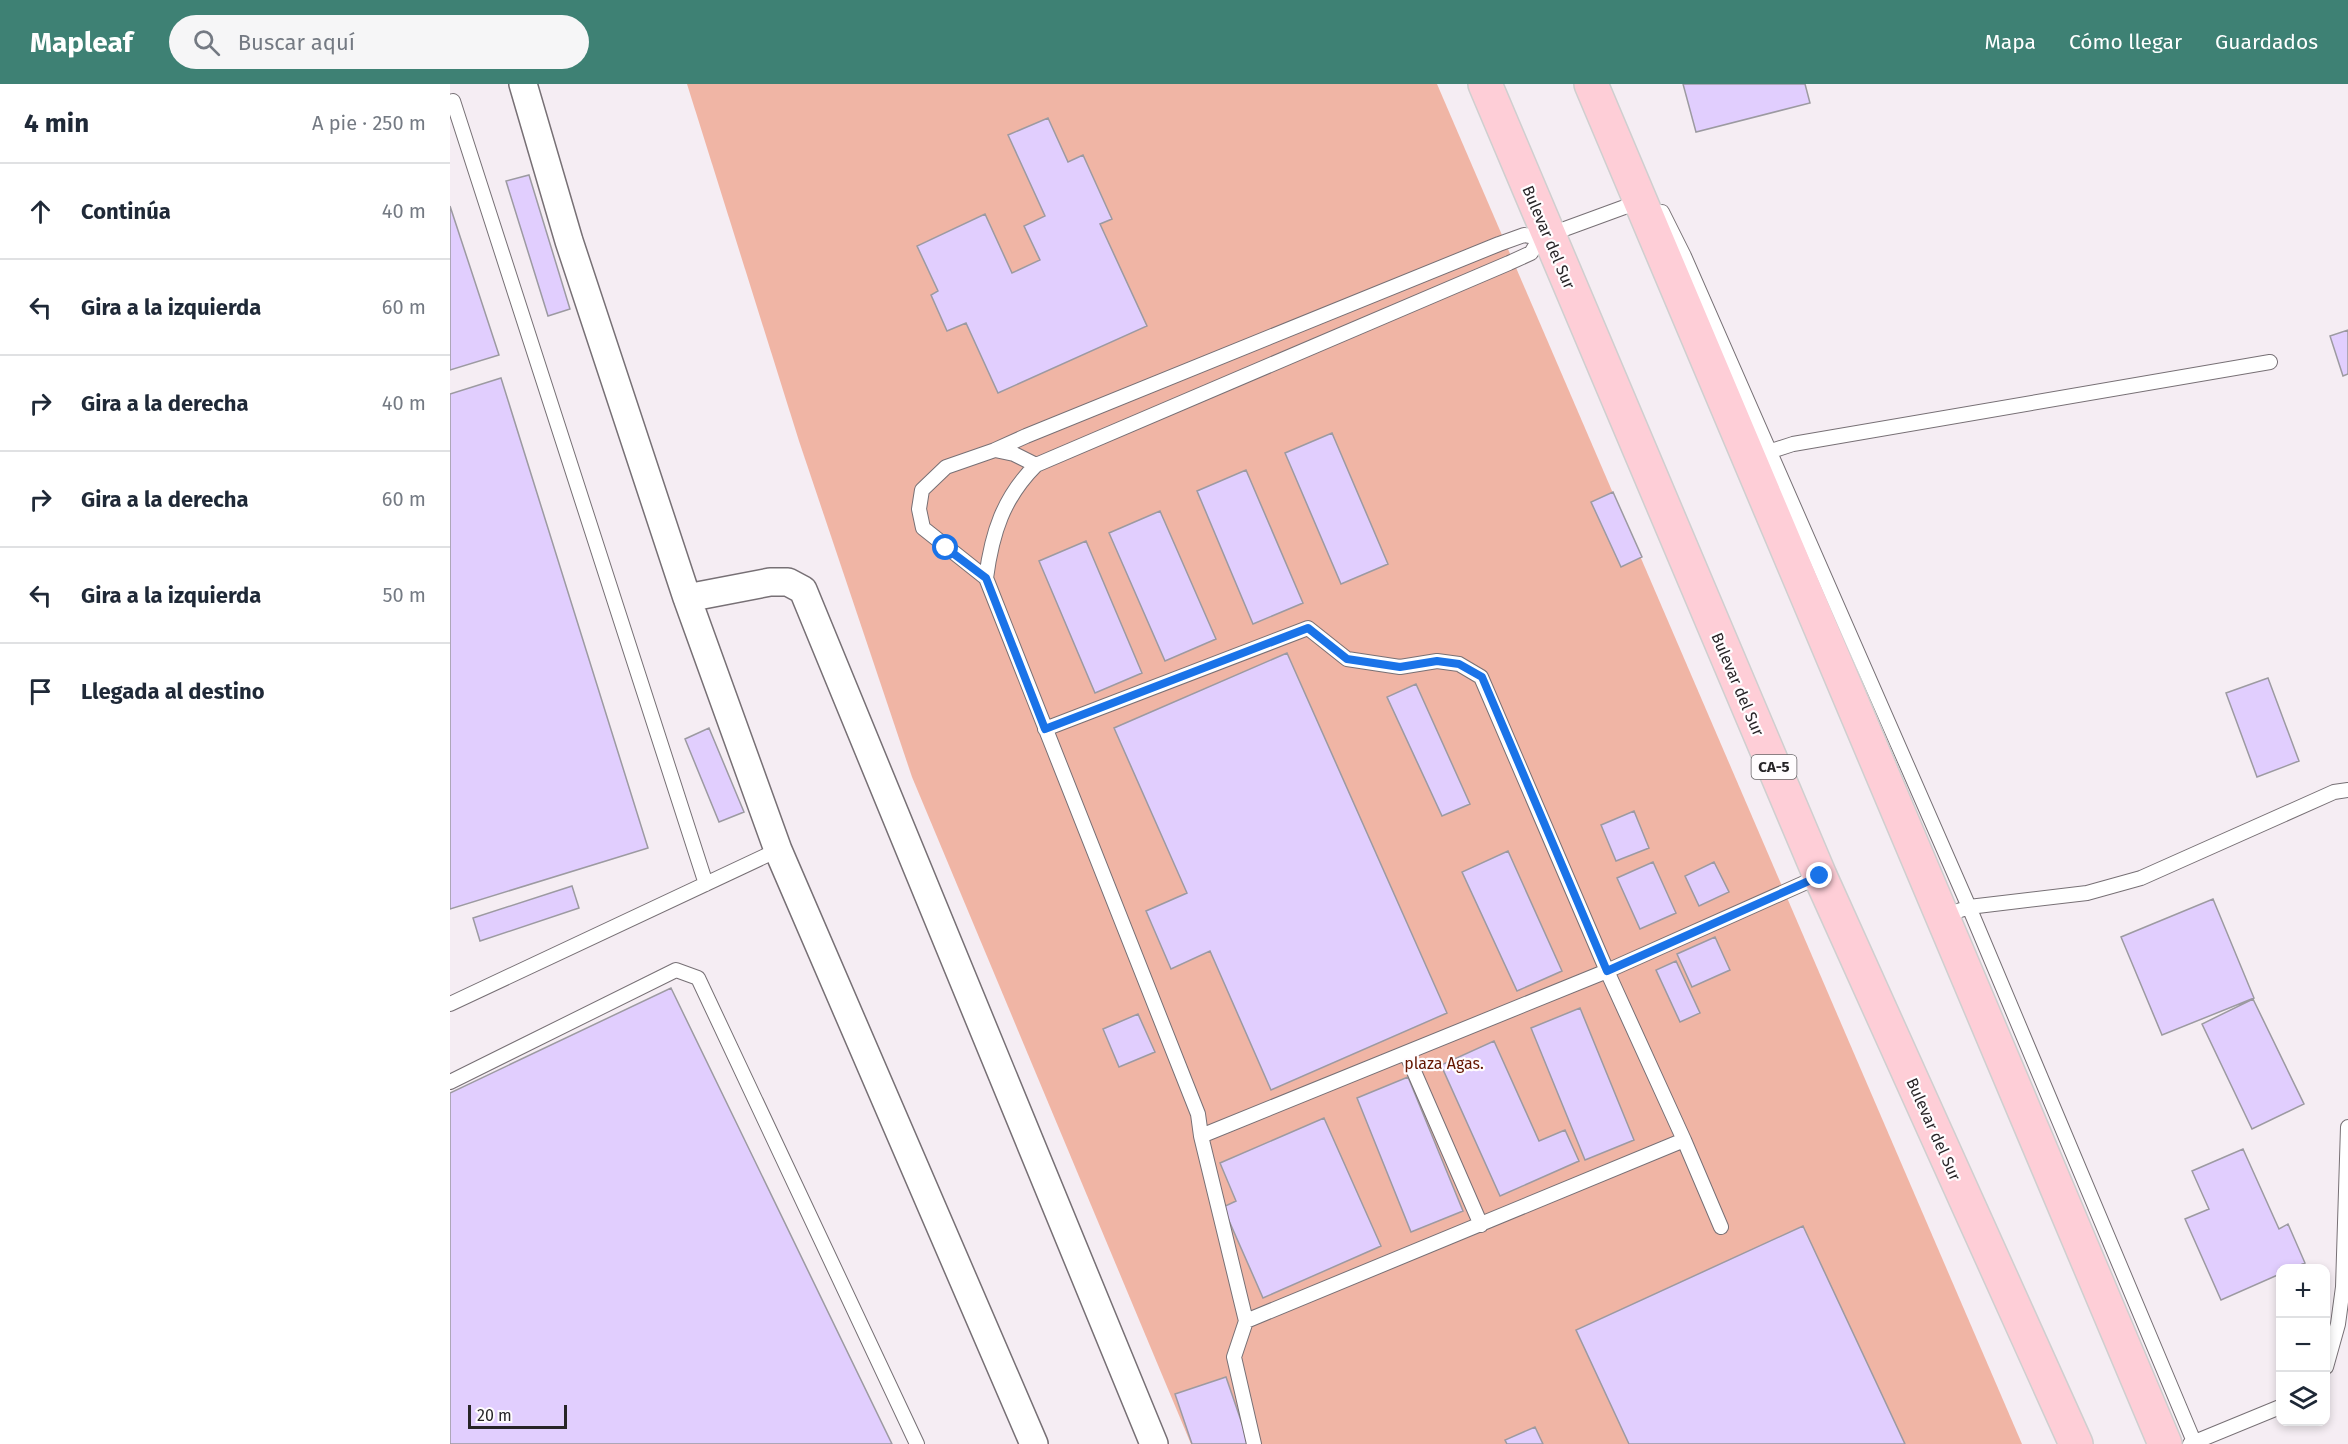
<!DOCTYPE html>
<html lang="es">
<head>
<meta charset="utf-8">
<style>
  :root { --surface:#fff; --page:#f6f6f7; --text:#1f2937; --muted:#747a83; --line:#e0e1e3; --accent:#3e8174 }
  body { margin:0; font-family:"Fira Sans",sans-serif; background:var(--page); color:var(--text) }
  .controls { position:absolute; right:18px; bottom:18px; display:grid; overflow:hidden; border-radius:12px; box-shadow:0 3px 9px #0003 }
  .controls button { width:54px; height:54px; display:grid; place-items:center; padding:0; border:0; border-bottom:2px solid var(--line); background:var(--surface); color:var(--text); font:30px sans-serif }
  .scale { position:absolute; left:18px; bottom:15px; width:99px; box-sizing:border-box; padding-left:6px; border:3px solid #272427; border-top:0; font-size:16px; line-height:21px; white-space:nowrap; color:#272427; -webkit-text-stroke:4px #fffcfe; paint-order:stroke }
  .stop { position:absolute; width:18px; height:18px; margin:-14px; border:4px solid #1a73e8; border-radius:50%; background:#fff }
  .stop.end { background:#1a73e8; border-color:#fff; box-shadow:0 2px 6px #0008 }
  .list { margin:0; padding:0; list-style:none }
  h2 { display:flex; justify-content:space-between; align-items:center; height:78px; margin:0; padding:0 24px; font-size:26px }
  h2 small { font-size:20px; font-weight:400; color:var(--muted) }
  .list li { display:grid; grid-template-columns:39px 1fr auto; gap:18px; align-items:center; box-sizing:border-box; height:96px; padding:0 24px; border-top:2px solid var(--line) }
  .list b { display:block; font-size:22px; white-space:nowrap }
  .list em { font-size:20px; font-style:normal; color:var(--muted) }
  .icon { flex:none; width:33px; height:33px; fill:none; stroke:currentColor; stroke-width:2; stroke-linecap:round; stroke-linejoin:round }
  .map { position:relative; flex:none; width:1898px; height:1360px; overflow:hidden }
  header { display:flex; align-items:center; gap:36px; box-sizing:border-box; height:84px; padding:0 30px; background:var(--accent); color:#fff }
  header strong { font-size:28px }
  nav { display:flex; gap:33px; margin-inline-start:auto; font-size:21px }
  .search { width:420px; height:54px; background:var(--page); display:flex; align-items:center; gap:15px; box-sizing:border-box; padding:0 21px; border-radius:33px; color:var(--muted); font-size:22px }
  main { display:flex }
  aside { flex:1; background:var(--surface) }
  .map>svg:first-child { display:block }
</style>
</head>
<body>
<header>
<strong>Mapleaf</strong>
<div class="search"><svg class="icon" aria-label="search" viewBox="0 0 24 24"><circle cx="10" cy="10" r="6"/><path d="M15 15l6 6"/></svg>Buscar aquí</div>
<nav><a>Mapa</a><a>Cómo llegar</a><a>Guardados</a></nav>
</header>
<main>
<aside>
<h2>4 min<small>A pie · 250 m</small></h2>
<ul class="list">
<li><svg class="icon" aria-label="ahead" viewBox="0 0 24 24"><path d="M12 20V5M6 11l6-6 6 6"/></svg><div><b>Continúa</b></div><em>40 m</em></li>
<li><svg class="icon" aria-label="left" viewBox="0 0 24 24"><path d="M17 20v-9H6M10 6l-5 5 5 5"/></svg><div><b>Gira a la izquierda</b></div><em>60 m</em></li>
<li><svg class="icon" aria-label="right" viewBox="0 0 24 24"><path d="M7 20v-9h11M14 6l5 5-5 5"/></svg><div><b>Gira a la derecha</b></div><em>40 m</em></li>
<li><svg class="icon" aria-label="right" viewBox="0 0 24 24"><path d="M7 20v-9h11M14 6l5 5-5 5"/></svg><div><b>Gira a la derecha</b></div><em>60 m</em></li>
<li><svg class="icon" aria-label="left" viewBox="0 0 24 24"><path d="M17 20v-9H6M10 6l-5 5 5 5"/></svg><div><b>Gira a la izquierda</b></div><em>50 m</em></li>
<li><svg class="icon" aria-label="arrive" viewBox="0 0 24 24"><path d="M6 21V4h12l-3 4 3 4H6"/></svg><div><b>Llegada al destino</b></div></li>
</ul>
</aside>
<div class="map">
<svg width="1898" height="1360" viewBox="0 0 1898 1360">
  <rect width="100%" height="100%" fill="#f5edf3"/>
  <path fill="#f0b5a5" d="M237,0h750l585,1360h-831l-279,-667 -113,-336z"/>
  <path fill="#e1cefe" stroke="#9c9aa1" stroke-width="1.5" d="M1233,0h122l5,19 -114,29z
    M598,34l20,44 15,-7 29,64 -12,5 47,102 -149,67 -32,-70 -19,8 -16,-36 7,-4 -21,-45 68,-32 27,59 28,-13 -16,-34 21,-10 -37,-81z
    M79,91l41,134 -22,7 -42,-135z
    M0,122l49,149 -49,15z
    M1898,246v44l-5,2 -13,-40z
    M51,294l147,470 -198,61v-515z
    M882,349l56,131 -47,20 -56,-131z
    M796,386l57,133 -50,21 -56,-133z
    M1163,408l29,65 -21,10 -30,-65z
    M710,427l56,128 -51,22 -56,-128z
    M636,457l56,132 -47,20 -56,-132z
    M837,569l160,360 -176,77 -61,-139 -39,18 -25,-58 41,-18 -73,-165z
    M1818,594l31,83 -42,16 -31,-84z
    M966,600l54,120 -28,12 -55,-119z
    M259,644l35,84 -25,10 -34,-83z
    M1184,727l15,37 -33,13 -15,-36z
    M1058,767l54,120 -45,20 -55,-119z
    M1203,778l23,51 -36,16 -23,-51z
    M1264,778l15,30 -30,14 -14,-30z
    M122,802l7,22 -99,33 -7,-23z
    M1763,815l41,99 -92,37 -41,-98z
    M1265,853l15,33 -38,17 -15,-33z
    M1226,877l24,52 -20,9 -24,-52z
    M221,904l221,456h-442v-351z
    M1803,915l51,105 -52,25 -50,-105z
    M1130,924l54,132 -49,20 -54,-132z
    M688,930l17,38 -36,15 -16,-38z
    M1044,957l45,100 26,-11 14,31 -79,35 -59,-131z
    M958,993l55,134 -52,21 -54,-134z
    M874,1034l57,128 -118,52 -40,-91 13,-6 -16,-38z
    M1793,1065l36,80 9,-5 17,39 -12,5h-13v6l-59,26 -36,-81 24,-10 -17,-38z
    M1353,1142l102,218h-276l-53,-114z
    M776,1293l23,67h-57l-17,-50z
    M1085,1343l8,17h-36l-2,-4z"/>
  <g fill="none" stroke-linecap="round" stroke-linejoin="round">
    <defs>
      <path id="service" d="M3,17l253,783
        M1212,128l22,44 285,651 226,537
        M1090,154l-9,15 -22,10 -473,202c-33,33 -44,68 -50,113l212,536 3,22 406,-165 213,-95
        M545,366l31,-14 473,-192 25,-9 16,3 101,-37
        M1312,370l31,-10 477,-82
        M536,494l-63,-50 -4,-19 3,-19 24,-23 49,-17 19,4 22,11
        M595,645l263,-101 39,31 53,8 37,-6 22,3 22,13 126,294 77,169 37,87
        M1494,832l25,-9 118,-14 54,-15 193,-86 14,-2
        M0,920l328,-154
        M956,969l75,172
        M0,998l226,-112 22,8 219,466
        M751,1052l45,185
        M1876,1283l12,-43 5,-37 5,-160
        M804,1360l-20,-87 12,-36 438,-181
        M1740,1360l90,-37"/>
      <path id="minor" d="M73,0l46,157 118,357 91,252 256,594
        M237,514l83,-16h18l15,8 351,854"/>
      <path id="trunk" d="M1035,0l335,792 256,568
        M1141,0l574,1360"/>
    </defs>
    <use href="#service" stroke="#777075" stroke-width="16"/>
    <use href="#minor" stroke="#777075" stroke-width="30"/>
    <use href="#trunk" stroke="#cfcfcf" stroke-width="36"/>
    <use href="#service" stroke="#fff" stroke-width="14"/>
    <use href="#minor" stroke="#fff" stroke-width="27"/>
    <use href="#trunk" stroke="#feced7" stroke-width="33"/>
  </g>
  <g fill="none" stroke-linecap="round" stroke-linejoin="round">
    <path stroke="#1a73e8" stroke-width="8" d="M496,464l40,30 59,151 263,-101 39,31 53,8 37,-6 22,3 23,13 125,294 213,-95"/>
  </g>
  <g text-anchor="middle" stroke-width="4.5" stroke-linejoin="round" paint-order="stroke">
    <rect fill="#fffcfe" stroke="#686568" stroke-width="1.5" x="1301.5" y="671" width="45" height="24" rx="4.5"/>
    <g font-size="15" font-weight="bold" fill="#272427">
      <text x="1324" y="688">CA-5</text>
    </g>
    <g font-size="16" fill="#272427" stroke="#fffcfe">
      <text transform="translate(1099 153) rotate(67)" y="6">Bulevar del Sur</text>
      <text transform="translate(1288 600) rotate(67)" y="6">Bulevar del Sur</text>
      <text transform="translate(1484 1045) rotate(66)" y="6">Bulevar del Sur</text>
    </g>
    <g font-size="16" fill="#631500" stroke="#fffcfe">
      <text x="994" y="985">plaza Agas.</text>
    </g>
  </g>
</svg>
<div class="controls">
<button>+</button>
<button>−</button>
<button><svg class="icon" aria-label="layers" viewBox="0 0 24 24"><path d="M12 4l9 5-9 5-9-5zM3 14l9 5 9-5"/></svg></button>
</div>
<div class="scale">20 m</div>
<div class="stop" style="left:496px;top:464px"></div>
<div class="stop end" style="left:1370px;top:792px"></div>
</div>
</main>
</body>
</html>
